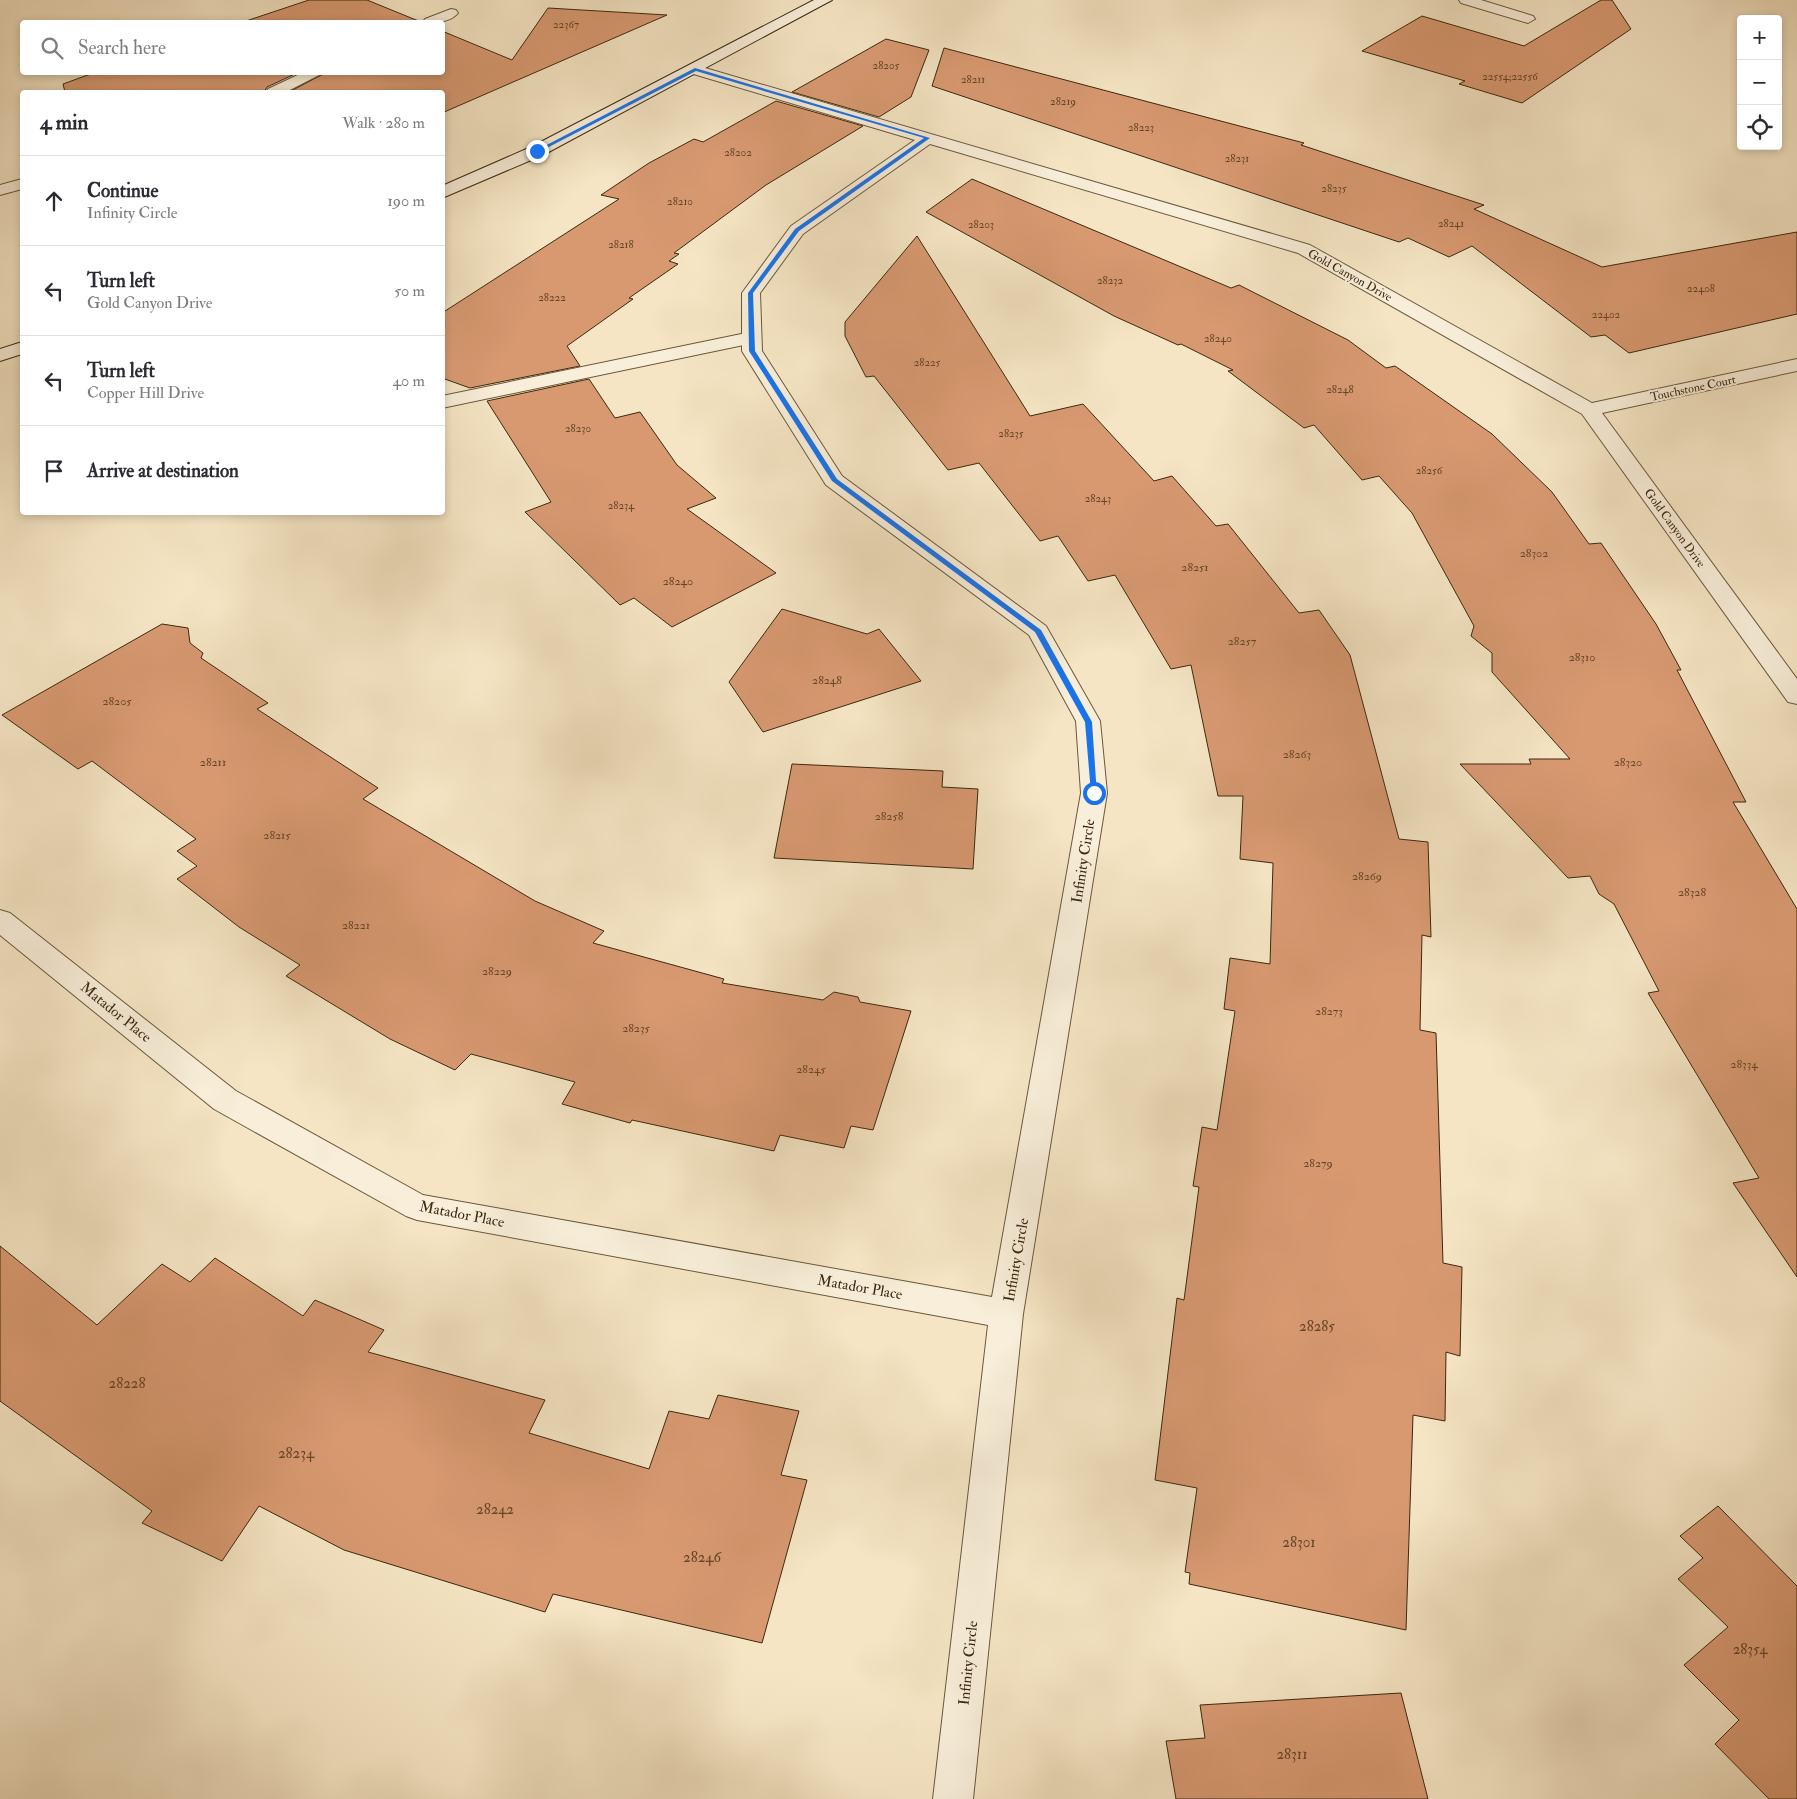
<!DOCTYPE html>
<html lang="en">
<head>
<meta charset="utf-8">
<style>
  :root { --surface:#fff; --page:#f7f7f7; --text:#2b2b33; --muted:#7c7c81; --line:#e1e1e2 }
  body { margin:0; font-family:"IM FELL Double Pica",serif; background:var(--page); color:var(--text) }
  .controls { position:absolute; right:15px; top:15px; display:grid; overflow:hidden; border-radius:5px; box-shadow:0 2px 8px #0003 }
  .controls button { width:45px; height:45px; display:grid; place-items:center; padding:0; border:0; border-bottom:1px solid var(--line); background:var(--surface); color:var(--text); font:25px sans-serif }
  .stop { position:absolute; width:15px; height:15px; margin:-11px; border:4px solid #1a73e8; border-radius:50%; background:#fff }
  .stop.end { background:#1a73e8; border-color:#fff; box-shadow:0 1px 5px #0008 }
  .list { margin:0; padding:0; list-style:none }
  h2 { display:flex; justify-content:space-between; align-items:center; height:65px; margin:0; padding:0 20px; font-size:21px }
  h2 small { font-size:16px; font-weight:400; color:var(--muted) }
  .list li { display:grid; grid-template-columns:32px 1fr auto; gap:15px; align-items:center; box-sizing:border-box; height:90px; padding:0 20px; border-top:1px solid var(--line) }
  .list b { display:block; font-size:19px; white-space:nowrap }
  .list p { margin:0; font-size:16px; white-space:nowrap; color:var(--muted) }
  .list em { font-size:16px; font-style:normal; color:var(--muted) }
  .icon { flex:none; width:28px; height:28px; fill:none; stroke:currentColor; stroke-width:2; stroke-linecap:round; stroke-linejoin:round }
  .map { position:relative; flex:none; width:1797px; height:1799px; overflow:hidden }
  .search { position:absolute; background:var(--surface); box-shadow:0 2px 8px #0003; left:20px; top:20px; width:425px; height:55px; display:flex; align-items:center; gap:12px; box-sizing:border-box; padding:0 18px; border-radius:5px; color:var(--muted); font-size:19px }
  .panel { position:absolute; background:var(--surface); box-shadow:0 2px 8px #0003; left:20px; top:90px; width:425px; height:425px; border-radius:5px }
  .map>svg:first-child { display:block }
</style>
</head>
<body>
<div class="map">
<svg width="1797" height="1799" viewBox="0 0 1797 1799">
  <rect width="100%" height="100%" fill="#f5e5c4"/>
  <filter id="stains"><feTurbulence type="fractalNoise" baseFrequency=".004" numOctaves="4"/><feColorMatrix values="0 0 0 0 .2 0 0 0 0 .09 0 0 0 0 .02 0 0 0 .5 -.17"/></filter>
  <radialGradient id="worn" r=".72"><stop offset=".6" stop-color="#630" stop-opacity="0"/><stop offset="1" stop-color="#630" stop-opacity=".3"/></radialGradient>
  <path fill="#d89971" stroke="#3c290e" d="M309,0h58l54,22h-178z
    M1601,0h11l19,29 -109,74 -63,-19 6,-3 -103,-30 60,-35 102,30z
    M548,8l119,7 -225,98v-21h-153l38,-20h115v-41l70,29z
    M886,39l43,11 -18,47 -32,20 -87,-25z
    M944,48l360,95 -3,2 183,60 -10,4 128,58 195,-35v82l-168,39 -24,-18 -14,2 -119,-91 -23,11 -41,-19 -9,4 -467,-156z
    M96,72h203l-32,15 -3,5h-199l-2,-8z
    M776,101l87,25 -97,59 -92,68 5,1 -10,7 9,3 -49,34 4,1 -66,47 13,20 -110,22 -28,-10v-65l177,-114 -18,-4 48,-32 45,-24 9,3z
    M972,179l259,109 8,-3 109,55 38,28 9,-2 97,68 60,58 37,52 12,-1 55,81 25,46h-4l69,132h-13l64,107v368l-64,-94 26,-5 -111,-185 11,-2 -45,-87 -15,-10 -9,-18 -22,2 -108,-114h71l-2,-5h41l-78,-87v-19l-21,-17 3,-10 -62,-113 -33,-37 -17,4 -48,-55 -10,3 -76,-57 5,-1 -52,-26 -3,1 -64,-29 -188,-104z
    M917,236l113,180 53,-12 71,77 18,-5 44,50 12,-2 71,89 20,-3 31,45 49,184 29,3 3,95 -9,-2 -2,95 16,3 7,230 19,4 -2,89 -14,-4 -1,69 -32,-6 -7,215 -217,-46 1,-11 -5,-1 12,-84 -42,-8 22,-182 7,2 15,-113 -6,-1 9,-59 15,3 18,-119 -11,-2 6,-51 40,6 3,-101 -33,-4 3,-63h-25l-27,-131 -20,4 -56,-94 -27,6 -30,-45 -18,5 -61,-78 -31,7 -74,-94 -8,1 -21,-41v-14z
    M589,379l26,39 25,-6 37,53 39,33 -29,11 89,64 -104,54 -38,-29 -14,7 -95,-93 26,-10 -64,-101z
    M782,609l85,25 12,-5 42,52 -158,51 -34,-50z
    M162,624l26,4 2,15 13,10 -2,5 67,45 -11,6 121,79 -15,11 172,102 69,30 -11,12 131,36 -2,4 101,17 11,-8 24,5 2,5 51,9 -38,119 -22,-4 -7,22 -64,-13 -6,16 -142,-31 -2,3 -68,-19 13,-22 -104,-28 -16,16 -65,-31 -104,-63 14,-11 -61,-38 -62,-48 20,-13 -20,-15 19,-12 -104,-78 -14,8 -76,-54z
    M792,764l151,7 -1,16 36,2 -5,80 -199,-11z
    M0,1246l97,79 65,-61 28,18 25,-24 88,58 12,-16 69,30 -16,22 177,48 -16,33 120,36 20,-58 40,8 9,-24 81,16 -18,64 26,5 -45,163 -209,-49 -8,18 -201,-62 -85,-44 -37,55 -80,-38 10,-12 -152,-110z
    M1718,1506l79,80v213h-28l-54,-55 24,-24 -55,-55 44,-38 -50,-48 25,-21 -23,-22z
    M1401,1693l27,106h-252l-10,-58 39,-3 -5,-33z"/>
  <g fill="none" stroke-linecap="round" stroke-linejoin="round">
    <defs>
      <path id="lane" d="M751,332l7,2 3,4 -3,4 -316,66v-12z"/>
      <path id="street" d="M1459,0h22l52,16 2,3 -7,4 -67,-20z
        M451,9l5,1 2,3c-8,10 -24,10 -35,9l2,-3z
        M695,65l615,180 282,158 205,-44v12l-195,42 195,266v25l-9,-2 -206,-288 -284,-161 -368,-109 -127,90 -43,59 2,58 80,125 204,150 54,95 7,72 -84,521 -50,485h-40l55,-474 -571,-105 -11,-4 -192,-107 -214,-174v-25l10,3 226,178 187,104 569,102 89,-504 -5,-72 -47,-86 -203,-150 -84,-134v-58l49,-67 124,-86 -225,-67 -3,-3 3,-3z
        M304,72h21l-39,20h-20l2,-3z
        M22,179v10l-22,6v-10z"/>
      <path id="secondary" d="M814,0h18l-289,155 -101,43v-12l89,-39z
        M22,342v12l-22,7v-12z"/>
    </defs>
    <use href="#lane" stroke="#6a583c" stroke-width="2"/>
    <use href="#street" stroke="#6a583c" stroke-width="2"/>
    <use href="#secondary" stroke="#3c290e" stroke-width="2"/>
    <use href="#lane" fill="#f8eed9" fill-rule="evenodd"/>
    <use href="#street" fill="#f8eed9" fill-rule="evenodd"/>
    <use href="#secondary" fill="#f8eed9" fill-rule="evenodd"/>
  </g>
  <path fill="#1a73e8" d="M695,68l235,70 -131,93 -46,62 2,58 82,128 204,151 51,92 5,73 -6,-2 -6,-71 -50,-90 -203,-151 -83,-130 -1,-58 47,-64 129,-91 -228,-67 -157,81 -4,-1z"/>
  <g text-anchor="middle" stroke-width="4" stroke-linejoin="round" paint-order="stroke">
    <g font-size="11" fill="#634527">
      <text x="566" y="28">22367</text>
      <text x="886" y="69">28205</text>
      <text x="1510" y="80">22554;22556</text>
      <text x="973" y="83">28211</text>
      <text x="1063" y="105">28219</text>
      <text x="1141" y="131">28223</text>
      <text x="738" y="156">28202</text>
      <text x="1237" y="162">28231</text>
      <text x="1334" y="192">28235</text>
      <text x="680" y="205">28210</text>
      <text x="1451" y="227">28241</text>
      <text x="981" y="228">28203</text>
      <text x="621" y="248">28218</text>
      <text x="1110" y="284">28232</text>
      <text x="1701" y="292">22408</text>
      <text x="552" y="301">28222</text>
      <text x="1606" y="318">22402</text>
      <text x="1218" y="342">28240</text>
      <text x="927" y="366">28225</text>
      <text x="1340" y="393">28248</text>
      <text x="578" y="432">28230</text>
      <text x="1011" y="437">28235</text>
      <text x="1429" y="474">28256</text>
      <text x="1098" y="502">28243</text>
      <text x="621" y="509">28234</text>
    </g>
    <g font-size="12" fill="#3c290e" stroke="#f8eed9">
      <text transform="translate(1350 275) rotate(29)" y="4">Gold Canyon Drive</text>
      <text transform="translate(1693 388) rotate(-12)" y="4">Touchstone Court</text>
      <text transform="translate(1675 528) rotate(54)" y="4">Gold Canyon Drive</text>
    </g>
    <g font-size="12" fill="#634527">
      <text x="1534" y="557">28302</text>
      <text x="1195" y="571">28251</text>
      <text x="678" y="585">28240</text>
      <text x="1242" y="645">28257</text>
      <text x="1582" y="661">28310</text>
      <text x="827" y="684">28248</text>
      <text x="117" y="705">28205</text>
      <text x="1297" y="758">28263</text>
      <text x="213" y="766">28211</text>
      <text x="1628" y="766">28320</text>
      <text x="889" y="820">28258</text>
      <text x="277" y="839">28215</text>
      <text x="1367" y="880">28269</text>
      <text x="1692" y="896">28328</text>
      <text x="356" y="929">28221</text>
      <text x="497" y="975">28229</text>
      <text x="1329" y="1015">28273</text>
      <text x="636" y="1032">28235</text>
      <text x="1744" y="1068">28334</text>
      <text x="811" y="1073">28245</text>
      <text x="1318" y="1167">28279</text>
    </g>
    <g font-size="15" fill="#3c290e" stroke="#f8eed9">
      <text transform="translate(1083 861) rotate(-81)" y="5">Infinity Circle</text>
      <text transform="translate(116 1012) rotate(39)" y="5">Matador Place</text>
      <text transform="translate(462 1214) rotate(11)" y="5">Matador Place</text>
      <text transform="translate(1016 1260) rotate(-80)" y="5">Infinity Circle</text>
      <text transform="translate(860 1287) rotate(10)" y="5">Matador Place</text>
      <text transform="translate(968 1663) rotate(-84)" y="5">Infinity Circle</text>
    </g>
    <g font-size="15" fill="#634527">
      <text x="1317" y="1331">28285</text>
      <text x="127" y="1388">28228</text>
      <text x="296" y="1458">28234</text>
      <text x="495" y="1514">28242</text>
      <text x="1299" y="1547">28301</text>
      <text x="702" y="1562">28246</text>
      <text x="1750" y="1654">28354</text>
      <text x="1292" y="1759">28311</text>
    </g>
  </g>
  <rect width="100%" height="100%" filter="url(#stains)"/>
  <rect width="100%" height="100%" fill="url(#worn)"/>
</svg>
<div class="controls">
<button>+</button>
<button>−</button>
<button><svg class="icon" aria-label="locate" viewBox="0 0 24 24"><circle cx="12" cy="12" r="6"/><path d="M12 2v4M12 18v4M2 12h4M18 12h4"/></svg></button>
</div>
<div class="stop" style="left:1094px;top:793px"></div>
<div class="stop end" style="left:537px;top:151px"></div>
<div class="search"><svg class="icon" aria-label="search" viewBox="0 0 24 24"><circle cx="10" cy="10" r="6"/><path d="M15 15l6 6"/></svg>Search here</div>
<section class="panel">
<h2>4 min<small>Walk · 280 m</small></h2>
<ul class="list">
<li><svg class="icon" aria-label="ahead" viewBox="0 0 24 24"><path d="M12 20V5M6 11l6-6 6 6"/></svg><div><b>Continue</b><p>Infinity Circle</p></div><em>190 m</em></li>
<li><svg class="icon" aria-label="left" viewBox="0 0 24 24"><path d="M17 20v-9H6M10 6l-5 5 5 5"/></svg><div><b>Turn left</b><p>Gold Canyon Drive</p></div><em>50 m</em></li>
<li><svg class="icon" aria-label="left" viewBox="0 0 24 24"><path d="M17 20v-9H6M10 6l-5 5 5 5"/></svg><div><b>Turn left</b><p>Copper Hill Drive</p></div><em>40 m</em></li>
<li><svg class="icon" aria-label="arrive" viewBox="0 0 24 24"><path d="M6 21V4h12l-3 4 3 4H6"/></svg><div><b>Arrive at destination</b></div></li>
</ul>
</section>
</div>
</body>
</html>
